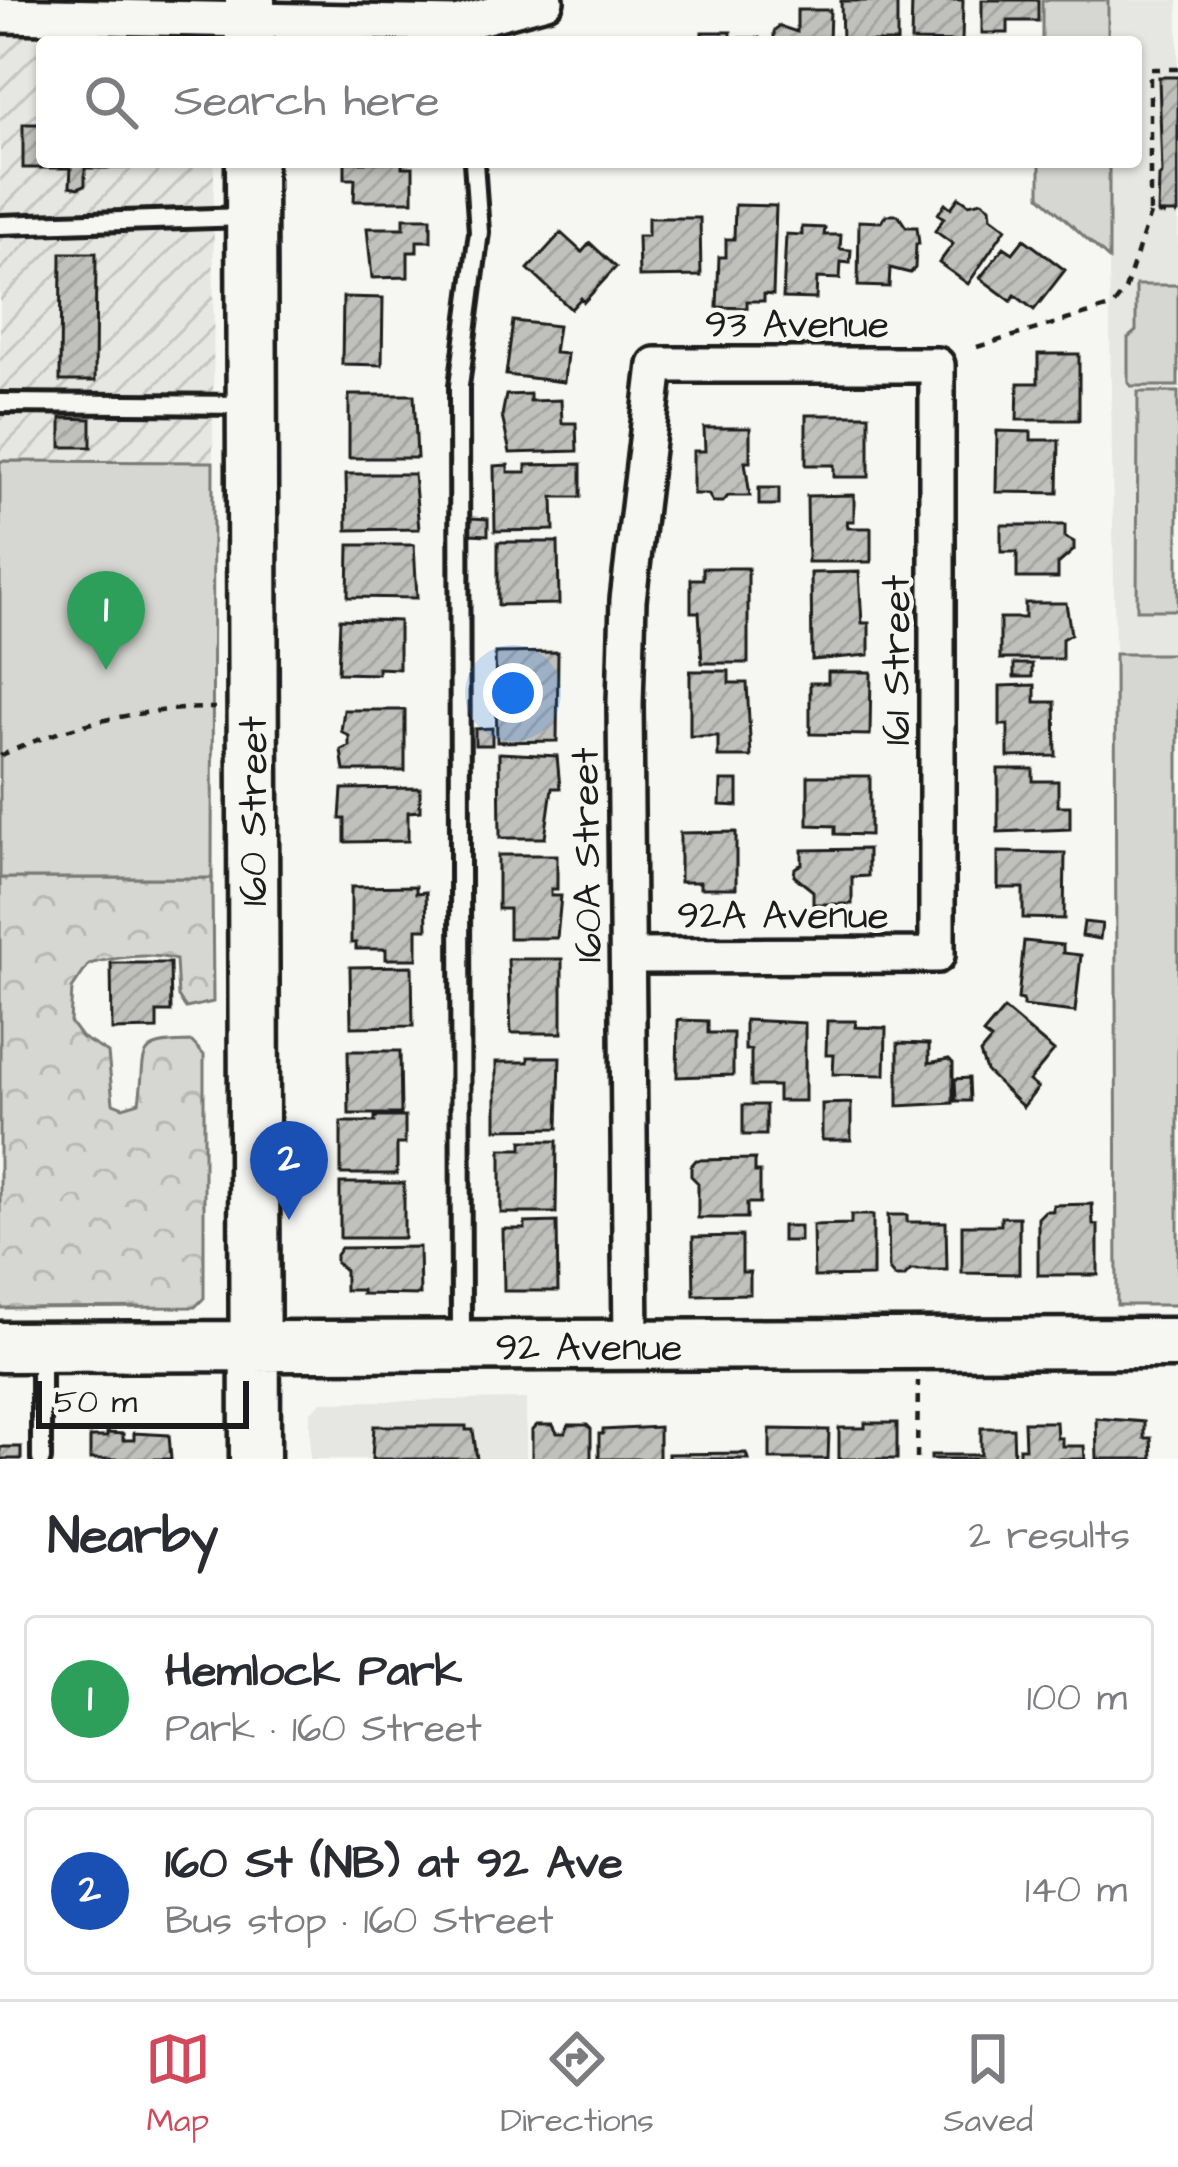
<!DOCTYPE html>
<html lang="en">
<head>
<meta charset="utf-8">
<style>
  :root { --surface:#fff; --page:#f7f7f7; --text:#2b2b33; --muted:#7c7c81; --line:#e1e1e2; --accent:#d1495b }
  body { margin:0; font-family:"Architects Daughter",sans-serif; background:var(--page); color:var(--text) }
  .scale { position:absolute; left:36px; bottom:30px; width:213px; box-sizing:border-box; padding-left:12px; border:6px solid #1c1c1c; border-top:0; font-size:33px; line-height:42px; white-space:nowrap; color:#1c1c1c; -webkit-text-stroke:9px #f6f6f2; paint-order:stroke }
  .you { position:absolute; left:513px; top:693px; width:42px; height:42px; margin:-30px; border:9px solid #fff; border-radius:50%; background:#1a73e8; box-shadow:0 0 0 18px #1a73e833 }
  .badge { display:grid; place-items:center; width:78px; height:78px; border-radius:50%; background:var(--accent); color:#fff; font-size:39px; font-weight:700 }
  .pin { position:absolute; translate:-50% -99px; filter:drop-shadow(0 3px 6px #0008) }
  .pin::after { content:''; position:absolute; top:63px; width:42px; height:36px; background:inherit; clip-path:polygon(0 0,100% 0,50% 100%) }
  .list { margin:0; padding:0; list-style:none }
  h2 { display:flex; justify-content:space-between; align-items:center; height:156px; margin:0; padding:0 48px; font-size:51px }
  h2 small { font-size:39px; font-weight:400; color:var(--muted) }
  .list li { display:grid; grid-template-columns:78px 1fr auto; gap:36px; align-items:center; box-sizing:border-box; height:168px; margin:0 24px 24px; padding:0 24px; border:3px solid var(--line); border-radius:12px }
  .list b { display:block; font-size:45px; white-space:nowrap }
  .list p { margin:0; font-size:39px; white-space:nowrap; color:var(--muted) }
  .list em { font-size:39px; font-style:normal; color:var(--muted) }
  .icon { flex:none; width:66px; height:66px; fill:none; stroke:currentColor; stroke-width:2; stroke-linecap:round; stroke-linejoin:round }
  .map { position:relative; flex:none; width:1178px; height:1459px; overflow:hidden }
  .search { position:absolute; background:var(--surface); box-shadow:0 3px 9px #0004; left:36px; right:36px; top:36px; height:132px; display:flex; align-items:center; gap:30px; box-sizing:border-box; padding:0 42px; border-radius:12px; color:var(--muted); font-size:45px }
  .sheet { height:540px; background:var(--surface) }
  nav { display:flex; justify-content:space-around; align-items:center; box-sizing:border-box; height:168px; border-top:3px solid var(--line); background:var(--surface); font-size:33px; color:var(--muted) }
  nav a { display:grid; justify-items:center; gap:6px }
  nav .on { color:var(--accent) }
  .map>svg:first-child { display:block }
</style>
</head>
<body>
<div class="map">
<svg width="1178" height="1459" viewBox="0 0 1178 1459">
  <defs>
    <pattern id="industrial-furrows" width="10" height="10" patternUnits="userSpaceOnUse" patternTransform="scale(3)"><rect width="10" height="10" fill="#e6e6e2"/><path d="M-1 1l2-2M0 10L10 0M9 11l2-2" fill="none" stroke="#c5c5c1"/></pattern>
    <pattern id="forest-crowns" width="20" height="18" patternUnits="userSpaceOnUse" patternTransform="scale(3)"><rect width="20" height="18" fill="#d6d6d2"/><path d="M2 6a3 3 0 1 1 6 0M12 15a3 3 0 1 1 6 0" fill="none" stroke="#b7b7b4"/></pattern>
    <pattern id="building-hatch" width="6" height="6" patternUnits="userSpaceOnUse" patternTransform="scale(3)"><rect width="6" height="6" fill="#c0c0bd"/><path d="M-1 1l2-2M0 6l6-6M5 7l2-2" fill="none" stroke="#a4a4a2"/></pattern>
  </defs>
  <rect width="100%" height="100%" fill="#f6f6f2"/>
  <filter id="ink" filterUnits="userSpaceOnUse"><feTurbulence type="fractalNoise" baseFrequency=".00833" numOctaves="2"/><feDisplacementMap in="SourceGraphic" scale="24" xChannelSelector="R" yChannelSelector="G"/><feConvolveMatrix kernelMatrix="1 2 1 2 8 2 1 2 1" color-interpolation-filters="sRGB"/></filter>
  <g filter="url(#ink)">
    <path fill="#e6e6e2" d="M1042,0h136v654h-63l-6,-395 -69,-63v-34h96v-120h-94z
      M526,1399v60h-216v-46l12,-11z"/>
    <path fill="url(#industrial-furrows)" d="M0,33h214v9h-172v120h172l-1,300 -213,-1z"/>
    <path fill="url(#forest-crowns)" stroke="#797977" stroke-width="3" d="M0,878h212l1,124 -27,6 -8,-11 -2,-37c-28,-8 -59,-3 -87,4l-17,25 -2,33 11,15 27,16 5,50 10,4 16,-5c8,-48 -8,-60 53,-60l12,13v243l-9,9 -195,1z"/>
    <path fill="#d6d6d2" stroke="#797977" stroke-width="3" d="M1042,0h66v42h-66z
      M1040,162h69v97l-69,-63z
      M1136,285h42v101h-47l-3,-4v-44l8,-7z
      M1138,392h40v218h-41z
      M0,461l213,1 -1,416h-212z
      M1115,654h63v651h-61z"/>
    <path fill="url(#building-hatch)" stroke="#1c1c1c" stroke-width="3" d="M912,0h51l-1,42 -51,-1z
      M982,0h56v21h-30v12h-26z
      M841,1h56v41h-55z
      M797,10h33l-1,32h-55v-10l5,-6 18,6z
      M702,32h29v6h28v4h-57z
      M1159,77h19v136h-20l1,-36 3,-3z
      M23,124h19v38h84v6h-41v17l-7,3 -8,-2 1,-18h-48z
      M345,162h57v5h11v34h-59l1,-22h-10z
      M959,197l10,7 13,-3 8,6 1,10 15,11 -38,56 -29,-21 14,-19 -18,-13 9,-13 -6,-4 7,-11 6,5z
      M735,205l41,1 -3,89 -9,-1v7h-17v7l-30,-1 2,-50h7v-18h8z
      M886,215h12l8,12h11l2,17h-3l-1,24 -5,5 -20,-5 -1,19 -31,-1 1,-65 22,1z
      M404,218h27v23h-14v11h-9v25l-36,1 -5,-50h37z
      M648,218h52l1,58 -62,1 -1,-41h10z
      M802,227l23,1 -1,7h17l-1,14 11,1 -1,13 -9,-1 -1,17 -23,-1 -1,21 -33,-1 3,-64 16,1z
      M561,233l21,19 8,-9 26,24 -32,35 -3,-4 -10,11 -43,-40z
      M1024,239l41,31 -31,40 -19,-15 -4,6 -31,-23 24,-31 9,6z
      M61,253h35l-1,128h-35z
      M343,297l40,1 -1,67 -40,-1z
      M513,321l45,5 -4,27 13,1 -3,28 -58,-7z
      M1038,354h41v66h-62l1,-37h20z
      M530,394v7l31,-1 1,23h14l1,28 -67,2 -8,-37 4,-21z
      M349,395h65l3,63h-68z
      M806,415h63v62h-35v-12h-28z
      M61,418l30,1v28h-30z
      M704,428h46v34h-5l5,34h-22l-5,6h-10l-5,-8h-15v-43h12z
      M997,431l34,1v8h28l-1,53 -62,-1z
      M581,464v33h-28l1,33 -59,1 -1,-65 14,-1v7h18v-7z
      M346,474h68l5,55 -72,1z
      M759,488h20v17h-20z
      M854,495v26h-7l1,7h23v34h-63l-1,-66z
      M471,518l17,1v16l-18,-1z
      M1001,525h64v12l9,5v8l-16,14v14h-41v-26h-16z
      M498,542h60l1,62 -61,1z
      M349,545h65l3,53 -69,-1z
      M703,568h45v95h-46l-3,-51h-8v-33h12z
      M859,572l3,51h7v32l-57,5 -1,-87z
      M1025,603h41l5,31 -9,5v20h-62v-41h25z
      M340,619l59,2v48l-21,-1v6l-40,-1z
      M558,652l-1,89 -60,1 -2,-89z
      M1014,664h18v13h-18z
      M690,671h39v12h18l4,74h-33v-21h-28z
      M828,672h43l-1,63 -60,-1v-51h18z
      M1035,685v17h20l1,54 -48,1v-32h-8v-39z
      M344,710h61v61h-61l-3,-21 8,-4v-10l-8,-5z
      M492,728v17h-17v-16z
      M499,753l58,3 3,32h-8l-7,50h-45z
      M998,769h35v12h25v25h12v23l-72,3z
      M808,776h62v59l-35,-1v-8l-27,-1z
      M721,781h17v25l-18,-1z
      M420,788v23l-12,1v29l-63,1v-23h-5l2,-30z
      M736,832v56h-36v-6h-20v-49z
      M868,849v27l-16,1v27h-39v-13l-19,-15 1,-8 7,-4v-14z
      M998,852l67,1 -1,66 -41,-1v-30h-25z
      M498,855h59v34h-6v7h10l-4,42h-48v-29h-11z
      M416,886v7l10,-1 1,37h-10v30h-31v-10h-30v-6h-5v-56z
      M1084,922l18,2 -2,15 -18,-3z
      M1024,941l39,4v8l18,2 -6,57 -52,-6v-6l-5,-1z
      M508,959h54v74h-51z
      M111,963h59l1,49h-14v17l-45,1z
      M412,966l1,60 -62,1 -1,-60z
      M1004,1009l50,42 -25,30 9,7 -15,19 -37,-36 -6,-18 11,-13 -8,-6z
      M678,1020l30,1v12h25v42l-56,2z
      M745,1020l60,3v78h-27v-15h-27v-36h-6z
      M827,1021h29l-1,6 31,1 -1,47 -52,-1 1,-19h-8z
      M898,1043l31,1v19l20,-4 4,4v40l-55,3z
      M348,1051h52l1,63h-52z
      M528,1057h32l-2,71 -62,1v-67h32z
      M969,1078l1,23h-14l-1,-22z
      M851,1103v37h-29v-36z
      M743,1105h23v30h-23z
      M375,1117h30v27h-8v30h-56v-52h34z
      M522,1141h35l-1,72h-55v-64h21z
      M755,1159v13h5v31h-13v15h-49v-35l-7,-7v-10l5,-6z
      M340,1183h64v55h-64z
      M1092,1204l1,21h5v50h-60v-57l7,-7h8v-6z
      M851,1215h22v61l-59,1 -1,-52 38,-1z
      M888,1215h19v7h39l1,48h-36l-7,7h-9l-6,-7z
      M1001,1217h18v57l-57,-1v-48h39z
      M557,1222l1,69h-54l-1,-62h22v-6z
      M782,1226h18v15h-18z
      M742,1236v36h8v22l-56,1 -1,-58z
      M419,1247l1,48 -58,-1v-4h-17v-20l-9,-7v-8l5,-7z
      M1096,1418l48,4v16h7l1,21h-55z
      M1024,1422h32l1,16h5v8h22l1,13h-66v-11h6z
      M865,1423h32v36h-58v-31h26z
      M537,1425h16l4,8h8l4,-8h18l4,4v30h-59v-29z
      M374,1426h92v4h7l4,29h-105z
      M659,1427v32h-60v-25h4v-4z
      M981,1428h32l1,31h-83v-4h50z
      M770,1429l59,1 -1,29h-58z
      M107,1433l16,1v6h11v-7l35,2 2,24h-81v-22h17z
      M0,1447h21v12h-21z
      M746,1453l2,6h-80v-5z"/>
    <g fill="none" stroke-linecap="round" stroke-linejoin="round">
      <defs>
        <path id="lane" d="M0,225l245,-8
          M0,403l250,2
          M461,1342l-2,-956 20,-154 -5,-70
          M41,1352v107"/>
        <path id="street" d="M0,15l456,9 90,-24
          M628,956l309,-1v-590h-281l-28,235 -3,104 6,642"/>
        <path id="secondary" d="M250,0v42
          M251,162l4,1297
          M0,1347l1178,-4"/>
      </defs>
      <use href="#lane" stroke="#1c1c1c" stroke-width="26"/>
      <use href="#street" stroke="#1c1c1c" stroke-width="42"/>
      <use href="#secondary" stroke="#1c1c1c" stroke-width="57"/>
      <path stroke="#1c1c1c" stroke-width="4.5" stroke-dasharray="9 9" stroke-linecap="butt" d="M1178,69h-28v145h28
        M977,347l136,-41 12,-16 25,-76
        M0,756c67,-32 141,-48 215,-48
        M917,1459l1,-78"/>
      <use href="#lane" stroke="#f6f6f2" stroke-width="16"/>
      <use href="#street" stroke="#f6f6f2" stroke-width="33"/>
      <use href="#secondary" stroke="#f6f6f2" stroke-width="48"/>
    </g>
  </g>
  <g text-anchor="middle" stroke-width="9" stroke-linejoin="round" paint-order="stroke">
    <g font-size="39" fill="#1c1c1c" stroke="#f6f6f2">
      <text x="797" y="337">93 Avenue</text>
      <text transform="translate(895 660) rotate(-90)" y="14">161 Street</text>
      <text transform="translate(252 811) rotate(-90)" y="14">160 Street</text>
      <text transform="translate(585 855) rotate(-91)" y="14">160A Street</text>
      <text x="783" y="928">92A Avenue</text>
      <text x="589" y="1360">92 Avenue</text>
    </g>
  </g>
</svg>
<div class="scale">50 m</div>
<div class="you"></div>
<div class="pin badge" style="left:106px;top:670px;background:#2e9e5b">1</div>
<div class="pin badge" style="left:289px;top:1220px;background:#1a4fb4">2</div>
<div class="search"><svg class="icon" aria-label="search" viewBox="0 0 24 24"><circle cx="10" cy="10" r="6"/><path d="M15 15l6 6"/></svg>Search here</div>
</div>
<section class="sheet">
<h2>Nearby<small>2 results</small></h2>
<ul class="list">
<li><span class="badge" style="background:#2e9e5b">1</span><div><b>Hemlock Park</b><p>Park · 160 Street</p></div><em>100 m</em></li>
<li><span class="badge" style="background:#1a4fb4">2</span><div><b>160 St (NB) at 92 Ave</b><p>Bus stop · 160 Street</p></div><em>140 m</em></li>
</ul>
</section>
<nav>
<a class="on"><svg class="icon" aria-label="map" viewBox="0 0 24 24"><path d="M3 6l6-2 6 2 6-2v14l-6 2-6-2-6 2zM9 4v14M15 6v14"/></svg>Map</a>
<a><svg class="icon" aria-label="directions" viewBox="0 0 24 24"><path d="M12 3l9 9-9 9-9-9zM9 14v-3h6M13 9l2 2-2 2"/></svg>Directions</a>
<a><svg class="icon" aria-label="saved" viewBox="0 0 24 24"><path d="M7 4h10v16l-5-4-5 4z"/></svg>Saved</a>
</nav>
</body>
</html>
